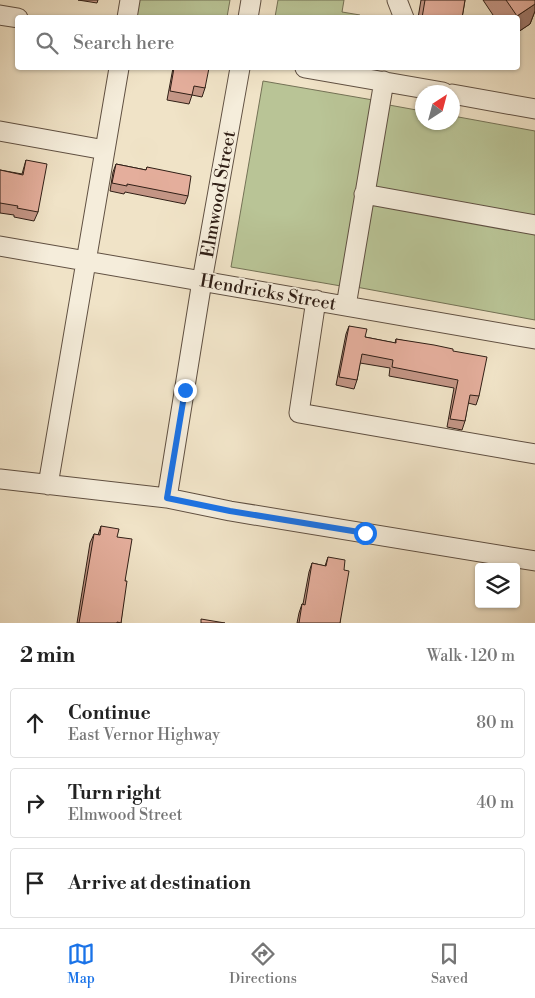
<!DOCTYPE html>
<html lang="en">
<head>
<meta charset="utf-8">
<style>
  :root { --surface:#fff; --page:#f6f6f6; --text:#222; --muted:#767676; --line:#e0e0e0; --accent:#1a73e8 }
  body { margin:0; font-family:"Libre Bodoni",serif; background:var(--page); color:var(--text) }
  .controls { position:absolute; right:15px; bottom:15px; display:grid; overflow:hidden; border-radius:5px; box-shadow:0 1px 4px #0004 }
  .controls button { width:45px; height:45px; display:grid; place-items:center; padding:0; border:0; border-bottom:1px solid var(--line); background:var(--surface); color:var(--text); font:25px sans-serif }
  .compass { position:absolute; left:415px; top:85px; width:45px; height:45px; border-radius:50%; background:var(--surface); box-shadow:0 1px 4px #0004; rotate:36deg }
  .stop { position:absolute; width:15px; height:15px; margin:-11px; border:4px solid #1a73e8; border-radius:50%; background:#fff }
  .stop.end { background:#1a73e8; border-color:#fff; box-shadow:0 1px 5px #0008 }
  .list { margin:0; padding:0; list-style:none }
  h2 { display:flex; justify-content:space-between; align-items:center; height:65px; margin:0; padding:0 20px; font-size:21px }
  h2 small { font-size:16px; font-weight:400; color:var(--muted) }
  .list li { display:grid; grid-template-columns:32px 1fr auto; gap:15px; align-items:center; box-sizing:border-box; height:70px; margin:0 10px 10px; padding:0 10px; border:1px solid var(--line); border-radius:5px }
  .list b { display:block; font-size:19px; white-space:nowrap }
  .list p { margin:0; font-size:16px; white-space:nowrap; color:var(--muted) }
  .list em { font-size:16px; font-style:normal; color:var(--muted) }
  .icon { flex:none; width:28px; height:28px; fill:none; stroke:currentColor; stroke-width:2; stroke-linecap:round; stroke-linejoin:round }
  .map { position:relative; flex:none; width:535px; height:623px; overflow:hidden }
  .search { position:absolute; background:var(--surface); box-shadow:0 1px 4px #0004; left:15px; right:15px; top:15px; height:55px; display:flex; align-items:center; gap:12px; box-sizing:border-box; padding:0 18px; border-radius:5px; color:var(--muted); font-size:19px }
  .sheet { height:305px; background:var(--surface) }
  nav { display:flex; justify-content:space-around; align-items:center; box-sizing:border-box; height:70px; border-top:1px solid var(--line); background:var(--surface); font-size:14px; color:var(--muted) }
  nav a { display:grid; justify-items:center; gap:2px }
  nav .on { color:var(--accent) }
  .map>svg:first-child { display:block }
</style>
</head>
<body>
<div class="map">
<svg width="535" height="623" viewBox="0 0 535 623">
  <rect width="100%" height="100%" fill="#f0e3c7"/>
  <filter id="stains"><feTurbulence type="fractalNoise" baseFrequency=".004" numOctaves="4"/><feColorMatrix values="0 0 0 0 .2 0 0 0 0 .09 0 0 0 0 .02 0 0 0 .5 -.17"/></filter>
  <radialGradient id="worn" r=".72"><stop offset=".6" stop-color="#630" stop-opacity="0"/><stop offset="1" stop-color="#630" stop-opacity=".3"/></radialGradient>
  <path fill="#b9c496" stroke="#747256" d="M134,0h96l-3,17 -83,1 -12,-3z
    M278,0h66l-2,12 18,3v2h-85z
    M263,81l110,19 -32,186 -110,-19z
    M389,105l33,6v11h30l1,-6 82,15v86l-160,-28z
    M372,202l163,30v88l-179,-33z"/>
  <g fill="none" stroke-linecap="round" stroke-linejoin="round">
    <defs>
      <path id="minor" d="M397,0l7,18
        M0,15l18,3
        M127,18l3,-18
        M248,18l3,-18
        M305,68l138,24
        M452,94l83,15
        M0,131l105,19
        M364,194l171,31
        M0,246l535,93
        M316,300l-17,113 236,41
        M346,306l38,-225
        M0,479l167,19 63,13 305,50
        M48,485l71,-417
        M167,498l35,-217 38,-213"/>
    </defs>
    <use href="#minor" stroke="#605042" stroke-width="21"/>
    <use href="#minor" stroke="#f5eddb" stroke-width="19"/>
  </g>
  <path fill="#c49686" stroke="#301f16" d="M78,0h20l-1,3z
    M421,0h44l-3,18h-44z
    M483,0h52v11l-5,13 -12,8v-14h-23z
    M173,68h30l2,20 -3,9 -10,-2 -3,9 -22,-4z
    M26,160l12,52 -4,9 -20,-4v-2l-14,-2v-43l22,4z
    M116,164l30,6 1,-3 41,29 -3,8 -60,-12 -1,2 -14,-3 3,-19z
    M349,326l16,11 30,6 1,-4 57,12 26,45 -3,9 -8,-2 -3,18 -3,9 -15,-3 7,-39 -65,-12 1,-8 -30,-5 -3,17 -3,9 -18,-4 10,-51z
    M101,526l16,11 8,44 -4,42h-44l13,-80 4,-9 4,1z
    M328,557l16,13 -4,53h-43l2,-10 3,-9h1l6,-32 3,-9 13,3z"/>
  <path fill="#a07a6d" stroke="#301f16" d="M535,4v7l-5,13 -12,8 -1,-16z"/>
  <path fill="#e4ae9c" stroke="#301f16" d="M425,0h40l-3,18h-40z
    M506,0h29v4l-18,12z
    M174,68h35l-4,20 -11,-2 -2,9 -22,-4z
    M26,160l21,4 -9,48 -21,-4 1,-2 -18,-3v-33l23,5z
    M116,164l30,6 1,-3 44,9 -3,20 -61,-12v2l-15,-3z
    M349,326l18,3 -2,8 31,6v-4l38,6 19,4v2l34,6 -8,39 -9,-1 -5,26 -15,-2 8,-39 -66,-13 1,-7 -31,-6 -5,26 -18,-3z
    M101,526l18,3 -2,8 15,2 -7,42h2l-6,42 -4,-1v1h-38l15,-89 6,1z
    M328,557l17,3 -1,10 5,1 -9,52h-41l3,-19 3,1 7,-42 14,3z
    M201,619l24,4h-24z"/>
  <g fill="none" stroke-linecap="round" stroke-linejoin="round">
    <path stroke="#1a73e8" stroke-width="6" d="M185,390l-18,108 63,13 135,22"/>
  </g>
  <g text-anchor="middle" stroke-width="4" stroke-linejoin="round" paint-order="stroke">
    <g font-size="18" fill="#301f16" stroke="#f5eddb">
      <text transform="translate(218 194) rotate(-80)" y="6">Elmwood Street</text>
      <text transform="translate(268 292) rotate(10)" y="6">Hendricks Street</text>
    </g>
  </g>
  <rect width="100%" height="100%" filter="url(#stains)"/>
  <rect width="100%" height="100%" fill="url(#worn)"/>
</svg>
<div class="controls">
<button><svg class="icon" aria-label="layers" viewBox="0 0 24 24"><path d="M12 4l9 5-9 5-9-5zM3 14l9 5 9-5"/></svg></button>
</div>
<svg class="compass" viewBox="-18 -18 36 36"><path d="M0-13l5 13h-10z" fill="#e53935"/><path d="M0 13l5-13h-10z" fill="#767676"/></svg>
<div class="stop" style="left:365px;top:533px"></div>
<div class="stop end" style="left:185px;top:390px"></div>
<div class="search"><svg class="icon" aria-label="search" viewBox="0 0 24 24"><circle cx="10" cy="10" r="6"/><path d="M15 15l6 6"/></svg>Search here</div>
</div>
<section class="sheet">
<h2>2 min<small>Walk · 120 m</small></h2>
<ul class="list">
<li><svg class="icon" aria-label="ahead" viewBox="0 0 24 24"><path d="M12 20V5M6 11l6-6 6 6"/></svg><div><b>Continue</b><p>East Vernor Highway</p></div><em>80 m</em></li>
<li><svg class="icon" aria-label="right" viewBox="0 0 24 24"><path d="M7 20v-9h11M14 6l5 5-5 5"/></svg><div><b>Turn right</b><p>Elmwood Street</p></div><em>40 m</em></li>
<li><svg class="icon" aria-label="arrive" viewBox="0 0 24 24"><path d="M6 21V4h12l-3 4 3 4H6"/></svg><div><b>Arrive at destination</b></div></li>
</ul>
</section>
<nav>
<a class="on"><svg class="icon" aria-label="map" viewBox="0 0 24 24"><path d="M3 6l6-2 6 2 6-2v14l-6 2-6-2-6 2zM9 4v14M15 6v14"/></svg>Map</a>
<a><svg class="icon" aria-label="directions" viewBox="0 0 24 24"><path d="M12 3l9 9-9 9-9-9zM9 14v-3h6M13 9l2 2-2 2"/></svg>Directions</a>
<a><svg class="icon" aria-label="saved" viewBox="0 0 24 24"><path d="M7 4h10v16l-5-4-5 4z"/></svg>Saved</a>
</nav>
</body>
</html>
